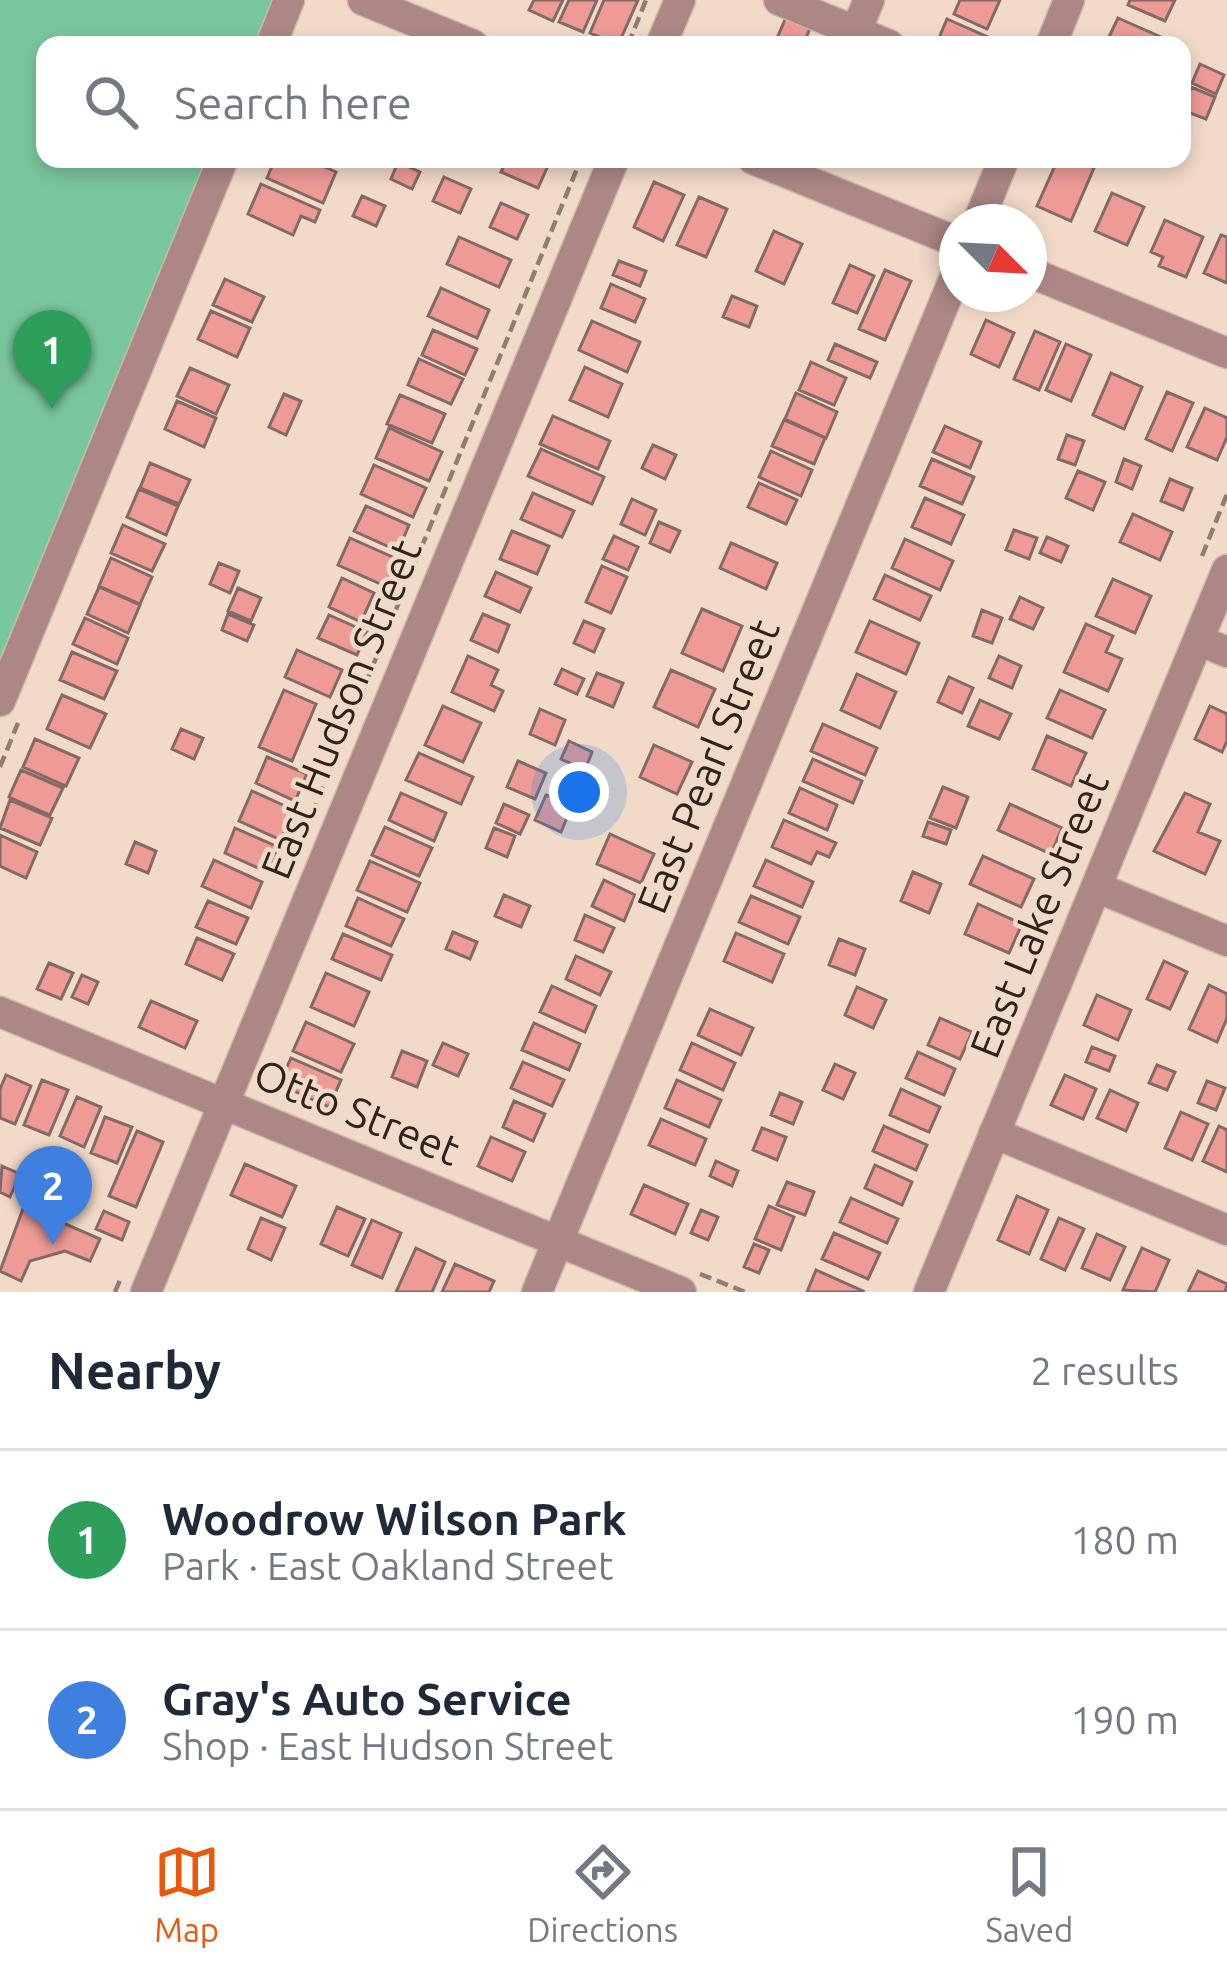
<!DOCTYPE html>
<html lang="en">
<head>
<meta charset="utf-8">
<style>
  :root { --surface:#fff; --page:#f6f6f7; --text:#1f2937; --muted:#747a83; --line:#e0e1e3; --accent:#ea580c }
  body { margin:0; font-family:Ubuntu,sans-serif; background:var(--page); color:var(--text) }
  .compass { position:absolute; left:939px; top:204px; width:108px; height:108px; border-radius:50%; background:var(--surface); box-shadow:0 6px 18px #0003; rotate:114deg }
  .you { position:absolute; left:579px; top:792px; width:42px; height:42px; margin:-30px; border:9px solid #fff; border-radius:50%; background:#1a73e8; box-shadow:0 0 0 18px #1a73e833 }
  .badge { display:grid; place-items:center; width:78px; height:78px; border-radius:50%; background:var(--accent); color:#fff; font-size:39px; font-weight:700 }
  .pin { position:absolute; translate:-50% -99px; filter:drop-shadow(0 3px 6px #0008) }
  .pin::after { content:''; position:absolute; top:63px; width:42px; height:36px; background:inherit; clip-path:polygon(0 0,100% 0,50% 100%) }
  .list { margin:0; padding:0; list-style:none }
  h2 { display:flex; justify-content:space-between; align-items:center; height:156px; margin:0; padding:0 48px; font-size:51px }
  h2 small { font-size:39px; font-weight:400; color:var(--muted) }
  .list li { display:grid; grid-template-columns:78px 1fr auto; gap:36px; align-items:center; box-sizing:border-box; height:180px; padding:0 48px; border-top:3px solid var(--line) }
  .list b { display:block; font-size:45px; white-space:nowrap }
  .list p { margin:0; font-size:39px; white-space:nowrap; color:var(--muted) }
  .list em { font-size:39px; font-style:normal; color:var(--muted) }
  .icon { flex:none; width:66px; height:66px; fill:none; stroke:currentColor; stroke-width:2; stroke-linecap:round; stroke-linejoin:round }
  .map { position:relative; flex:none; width:1227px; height:1292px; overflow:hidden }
  .search { position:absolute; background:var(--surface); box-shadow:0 6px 18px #0003; left:36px; right:36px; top:36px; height:132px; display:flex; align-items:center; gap:30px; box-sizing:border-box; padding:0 42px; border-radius:24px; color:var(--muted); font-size:45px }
  .sheet { height:516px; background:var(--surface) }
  nav { display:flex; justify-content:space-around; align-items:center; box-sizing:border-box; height:168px; border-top:3px solid var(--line); background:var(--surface); font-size:33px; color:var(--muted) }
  nav a { display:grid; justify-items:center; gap:6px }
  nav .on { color:var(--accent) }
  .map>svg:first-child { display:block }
</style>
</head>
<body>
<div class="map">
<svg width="1227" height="1292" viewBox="0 0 1227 1292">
  <rect width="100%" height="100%" fill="#f2dac8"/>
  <path fill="#7ac79d" d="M0,0h272l-19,45h-208v114h161l-206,499z"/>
  <path fill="#ee9b96" stroke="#856967" stroke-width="3" d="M534,0h29l-10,21 -24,-11z
    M569,0h28l-14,32 -24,-10z
    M604,0h34l-20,45 -28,-12z
    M960,0h40l-13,29 -33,-15z
    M1130,0h45l-10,21 -37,-16z
    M787,15l24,11 -8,19 -25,-9z
    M1118,18l52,23 -1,4 -63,-2z
    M947,19l52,23 -2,3h-61z
    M1200,64l24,11 -8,19 -24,-11z
    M1191,87l24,10 -9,22 -24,-9z
    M275,159h32l29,13 -13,31 -56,-25z
    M507,159h44l-13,29 -37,-16z
    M1058,159h16l20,9 -23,53 -34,-15z
    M398,162l22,10 -8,17 -21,-10z
    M444,177l27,12 -11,24 -27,-12z
    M654,182l30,13 -21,46 -29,-14z
    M261,184l59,26 -5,12 -14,-6 -8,19 -45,-21z
    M1112,193l32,14 -17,38 -32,-14z
    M362,196l23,10 -9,20 -23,-10z
    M699,197l28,12 -21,48 -29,-12z
    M501,203l27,12 -11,24 -27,-12z
    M1165,220l38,17 -17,40 -27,-11 4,-9 -12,-5z
    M774,231l28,13 -18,40 -28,-13z
    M1221,235l6,2v46l-23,-10z
    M459,237l52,23 -12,27 -52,-23z
    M619,261l27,10 -6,15 -27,-11z
    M850,265l24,11 -17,37 -24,-10z
    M885,270l26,11 -26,59 -26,-11z
    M225,279l39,18 -12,25 -39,-17z
    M611,284l34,15 -10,23 -34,-14z
    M441,288l48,22 -12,28 -49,-22z
    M732,296l25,10 -8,21 -26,-10z
    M211,311l39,17 -13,29 -39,-18z
    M986,320l28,13 -15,34 -28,-13z
    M592,321l48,21 -13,30 -48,-22z
    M433,330l44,19 -12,26 -43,-20z
    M1035,331l25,11 -21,48 -25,-11z
    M835,344l42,18 -7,16 -42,-18z
    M1066,344l25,11 -20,46 -25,-11z
    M419,359l44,20 -12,25 -43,-19z
    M811,362l35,16 -12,27 -35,-15z
    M585,367l37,17 -14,33 -38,-17z
    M190,368l39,17 -13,29 -39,-18z
    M1111,373l31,14 -18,42 -31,-14z
    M1167,392l26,11 -21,48 -26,-12z
    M796,393l41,19 -11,26 -41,-19z
    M284,394l17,7 -15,34 -17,-8z
    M400,395l45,19 -13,29 -45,-19z
    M177,401l39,17 -12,29 -39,-18z
    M1205,408l22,10v19l-10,23 -30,-13z
    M553,416l57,25 -12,28 -58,-25z
    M784,420l41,18 -11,26 -42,-18z
    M945,426l36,16 -11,26 -37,-16z
    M389,428l53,24 -13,29 -53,-23z
    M1067,435l17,6 -9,24 -17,-6z
    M653,445l23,10 -11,24 -23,-11z
    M541,449l63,28 -12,27 -64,-28z
    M771,451l41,19 -11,26 -42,-19z
    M932,459l42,18 -12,27 -42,-18z
    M1124,459l17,7 -9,23 -16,-7z
    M150,463l40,17 -11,24 -39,-16z
    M374,465l52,23 -13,29 -52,-23z
    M1078,471l27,11 -12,28 -27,-12z
    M1170,479l22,9 -9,22 -22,-9z
    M759,483l38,17 -11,24 -38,-17z
    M139,489l39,17 -12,29 -39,-18z
    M533,493l41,18 -12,26 -41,-18z
    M925,498l39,17 -13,29 -39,-17z
    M632,499l24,11 -11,25 -24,-11z
    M366,506l43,19 -11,26 -44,-20z
    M1133,514l39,18 -12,28 -40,-18z
    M659,522l21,9 -10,21 -20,-9z
    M123,525l42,19 -13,27 -41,-18z
    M1014,530l23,8 -8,21 -23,-9z
    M512,531l37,15 -12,28 -37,-15z
    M614,536l24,11 -10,23 -25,-11z
    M1047,537l21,9 -7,16 -21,-9z
    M350,538l47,21 -12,27 -47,-21z
    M905,539l48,22 -13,29 -48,-22z
    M731,543l46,20 -11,26 -46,-21z
    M111,558l41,19 -12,27 -41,-18z
    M219,563l20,8 -9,22 -20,-9z
    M602,566l25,11 -16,36 -25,-11z
    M496,572l35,16 -11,24 -35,-16z
    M885,575l46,21 -11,24 -46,-21z
    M342,578l32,15 -13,29 -32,-15z
    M1113,579l38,17 -16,37 -39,-17z
    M99,587l41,18 -12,28 -41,-19z
    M238,588l23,10 -10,23 -23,-10z
    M1020,597l23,11 -10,21 -23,-10z
    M702,609l40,17 -19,45 -41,-18z
    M982,610l20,8 -10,25 -19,-7z
    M228,614l26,11 -7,16 -25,-11z
    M483,614l26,11 -11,27 -27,-12z
    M329,615l38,17 -10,23 -39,-17z
    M85,618l43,20 -11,26 -44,-20z
    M584,621l20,8 -10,23 -20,-9z
    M870,621l49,22 -13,31 -50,-22z
    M1086,624l27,12 -7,16 16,7 -14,32 -44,-19z
    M297,650l45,20 -12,27 -45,-20z
    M72,652l45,19 -13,28 -44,-19z
    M468,656l30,14 -7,15 12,6 -9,20 -42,-19z
    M999,656l22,10 -9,22 -23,-10z
    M562,669l22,10 -7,15 -22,-10z
    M671,670l44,19 -17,38 -44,-20z
    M597,673l26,10 -10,24 -26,-11z
    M857,674l39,18 -16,36 -39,-18z
    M949,677l24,11 -11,25 -24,-11z
    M284,690l32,14 -24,57 -33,-14z
    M1060,690l45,20 -13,28 -45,-20z
    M62,695l44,19 -16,34 -43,-19z
    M980,700l31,14 -12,25 -31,-13z
    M443,706l38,17 -18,39 -38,-17z
    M1210,706l17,8v27l-5,11 -27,-13z
    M540,709l25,11 -10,25 -25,-11z
    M823,724l54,24 -12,27 -54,-24z
    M181,729l22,9 -9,21 -22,-10z
    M1047,736l39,17 -15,33 -38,-17z
    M35,739l44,19 -13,28 -43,-19z
    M569,741l23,11 -7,18 -24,-11z
    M654,745l38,17 -15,32 -37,-17z
    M419,753l54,24 -12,27 -55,-24z
    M267,757l40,17 -12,27 -39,-18z
    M813,759l49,22 -9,22 -50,-22z
    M518,761l28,12 -11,26 -28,-12z
    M21,770l42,18 -13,27 -41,-18z
    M943,787l25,10 -12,31 -26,-10z
    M800,788l37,17 -10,25 -38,-17z
    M252,791l42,19 -13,30 -42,-19z
    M401,793l45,20 -12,28 -45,-21z
    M1185,793l25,11 -12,28 22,9 -15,33 -51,-23z
    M546,795l26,11 -11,26 -26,-12z
    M10,800l42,18 -12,27 -40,-17z
    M504,804l25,11 -9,19 -24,-11z
    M1010,804l52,24 -11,26 -53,-24z
    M784,820l52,23 -7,14 -12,-5 -6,12 -39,-17z
    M928,822l23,8 -5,14 -23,-8z
    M385,827l47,21 -13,28 -47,-21z
    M235,828l43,19 -11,25 -42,-19z
    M494,828l21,8 -8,21 -21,-9z
    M610,834l44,20 -13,29 -44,-19z
    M0,835l37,17 -11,26 -26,-12z
    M135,842l21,9 -8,22 -22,-9z
    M983,856l51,23 -13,28 -51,-23z
    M214,860l48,22 -11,26 -49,-22z
    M766,860l47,22 -11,25 -48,-21z
    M370,861l50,22 -13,29 -50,-22z
    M913,872l28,12 -12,29 -28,-12z
    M604,880l31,15 -11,26 -32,-15z
    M504,895l26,11 -9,21 -26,-11z
    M751,896l49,21 -12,27 -49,-22z
    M358,898l46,21 -13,27 -45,-20z
    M208,901l40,17 -12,26 -40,-17z
    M978,904l44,20 -13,29 -44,-19z
    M585,915l29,13 -11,24 -28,-12z
    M453,932l24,10 -7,17 -24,-10z
    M736,933l48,21 -12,28 -48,-21z
    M343,934l49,21 -11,25 -49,-21z
    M197,938l37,16 -12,26 -36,-16z
    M839,939l26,10 -10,26 -26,-10z
    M576,956l35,16 -11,23 -34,-16z
    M1164,961l23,11 -17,37 -23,-10z
    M49,963l24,10 -12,26 -24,-10z
    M326,973l43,19 -15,34 -43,-19z
    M82,975l16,7 -10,22 -16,-7z
    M1209,985l18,9v24l-10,24 -28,-13z
    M552,986l44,20 -11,26 -45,-20z
    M857,987l29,13 -13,28 -28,-13z
    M1097,995l34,15 -13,30 -34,-15z
    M151,1001l46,20 -12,27 -46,-21z
    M710,1009l43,19 -12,27 -43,-20z
    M940,1018l32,14 -12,27 -32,-14z
    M306,1022l48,22 -13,28 -48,-21z
    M534,1023l46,21 -11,26 -47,-20z
    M443,1043l25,11 -10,22 -25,-11z
    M692,1043l43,20 -12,27 -43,-20z
    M1092,1047l23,9 -6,15 -23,-9z
    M402,1051l25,10 -10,26 -25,-10z
    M918,1052l37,17 -11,26 -38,-17z
    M291,1058l50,22 -12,27 -50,-23z
    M523,1062l41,18 -12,26 -41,-18z
    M835,1064l20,9 -12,26 -20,-9z
    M1157,1065l18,7 -8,18 -18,-7z
    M6,1075l25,11 -16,38 -15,-6v-29z
    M1065,1075l31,14 -13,30 -32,-14z
    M42,1080l26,10 -19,45 -25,-10z
    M677,1080l44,20 -12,27 -44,-19z
    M1207,1081l18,7 -9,22 -18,-7z
    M901,1089l39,18 -11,25 -39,-17z
    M1110,1090l28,13 -12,28 -29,-13z
    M780,1093l22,9 -9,22 -22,-9z
    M77,1097l24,10 -17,40 -24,-11z
    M514,1101l31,13 -12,27 -30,-14z
    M1181,1112l27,12 -16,36 -27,-12z
    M105,1117l27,10 -15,36 -26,-10z
    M661,1119l45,20 -11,26 -46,-20z
    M884,1126l43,19 -11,25 -43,-19z
    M1219,1126l8,4v42l-24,-11z
    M762,1128l24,9 -9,23 -24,-10z
    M137,1131l26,11 -27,65 -27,-11z
    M491,1137l34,15 -13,29 -34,-15z
    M716,1161l22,10 -6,15 -22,-10z
    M245,1164l51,22 -14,31 -51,-22z
    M875,1165l37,17 -10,23 -37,-17z
    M2,1166l18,8 -10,23 -10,-5z
    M787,1182l27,10 -9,23 -28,-10z
    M644,1185l44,19 -13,30 -44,-20z
    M1017,1196l31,14 -19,44 -31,-14z
    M851,1198l47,21 -11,24 -47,-21z
    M24,1206l76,33 -10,22 -25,-10 -35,10 -9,20 -21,-10z
    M769,1206l25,11 -13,33 -26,-11z
    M337,1207l28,12 -17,37 -27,-12z
    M701,1210l17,7 -10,23 -17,-7z
    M104,1211l25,11 -7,18 -26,-11z
    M261,1218l24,10 -14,32 -23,-11z
    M1059,1218l25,11 -19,41 -24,-11z
    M372,1220l29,13 -19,45 -30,-13z
    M834,1233l46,20 -12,26 -46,-20z
    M1097,1234l28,13 -15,33 -28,-12z
    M754,1244l15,6 -10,23 -15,-6z
    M416,1248l29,14 -13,30h-36z
    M1142,1248l27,12 -14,32 -32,-2z
    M455,1264l39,17 -5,11h-47z
    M816,1270l47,21 -1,1h-55z
    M1198,1271l29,13 -2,8h-37z"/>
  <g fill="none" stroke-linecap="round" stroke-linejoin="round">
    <defs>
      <path id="minor" d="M363,0l110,45
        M779,0l110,45
        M856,31l13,-31
        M271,45l18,-45
        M661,45l19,-45
        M1051,45l18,-45
        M753,159l204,83
        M978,222l26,-63
        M1029,272l198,81
        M1198,640l29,12
        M0,701l223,-542
        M1096,887l131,54
        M0,1012l681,280
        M994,1133l233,97
        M146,1292l468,-1133
        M537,1292l420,-1020
        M929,1292l298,-722"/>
    </defs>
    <use href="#minor" stroke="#ceb9a9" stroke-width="33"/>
    <path stroke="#8e7e72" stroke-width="4.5" stroke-dasharray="12 6" stroke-linecap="butt" d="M628,45l18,-45
      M1202,556l25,-62
      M0,767l18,-44
      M305,831l276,-672
      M700,1274l45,18
      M115,1292l5,-12"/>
    <use href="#minor" stroke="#ac8786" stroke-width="30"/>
  </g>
  <g text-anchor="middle" stroke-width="9" stroke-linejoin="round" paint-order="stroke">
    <g font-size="42" fill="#2b231c" stroke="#f2dac8">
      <text transform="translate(341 709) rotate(-68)" y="15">East Hudson Street</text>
      <text transform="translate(708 766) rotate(-68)" y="15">East Pearl Street</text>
      <text transform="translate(1039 915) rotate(-68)" y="15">East Lake Street</text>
      <text transform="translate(357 1112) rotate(22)" y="15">Otto Street</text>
    </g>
  </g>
</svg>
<svg class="compass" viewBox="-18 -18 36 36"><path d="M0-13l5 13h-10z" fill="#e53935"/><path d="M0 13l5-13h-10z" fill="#747a83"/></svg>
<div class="you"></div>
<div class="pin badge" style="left:52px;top:409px;background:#2e9e5b">1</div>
<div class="pin badge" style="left:53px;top:1245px;background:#3f7fe0">2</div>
<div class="search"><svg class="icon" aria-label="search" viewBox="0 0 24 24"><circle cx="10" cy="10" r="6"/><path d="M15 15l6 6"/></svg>Search here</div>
</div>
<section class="sheet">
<h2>Nearby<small>2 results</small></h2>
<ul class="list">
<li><span class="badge" style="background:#2e9e5b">1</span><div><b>Woodrow Wilson Park</b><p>Park · East Oakland Street</p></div><em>180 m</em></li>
<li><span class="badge" style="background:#3f7fe0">2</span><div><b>Gray's Auto Service</b><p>Shop · East Hudson Street</p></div><em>190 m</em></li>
</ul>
</section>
<nav>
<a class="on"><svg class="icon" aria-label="map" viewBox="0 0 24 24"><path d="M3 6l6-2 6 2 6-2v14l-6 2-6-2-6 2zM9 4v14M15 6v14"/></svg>Map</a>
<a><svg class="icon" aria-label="directions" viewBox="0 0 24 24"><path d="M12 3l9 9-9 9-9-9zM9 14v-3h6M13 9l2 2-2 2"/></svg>Directions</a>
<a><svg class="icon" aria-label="saved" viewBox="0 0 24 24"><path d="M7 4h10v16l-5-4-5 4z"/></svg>Saved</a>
</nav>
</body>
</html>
